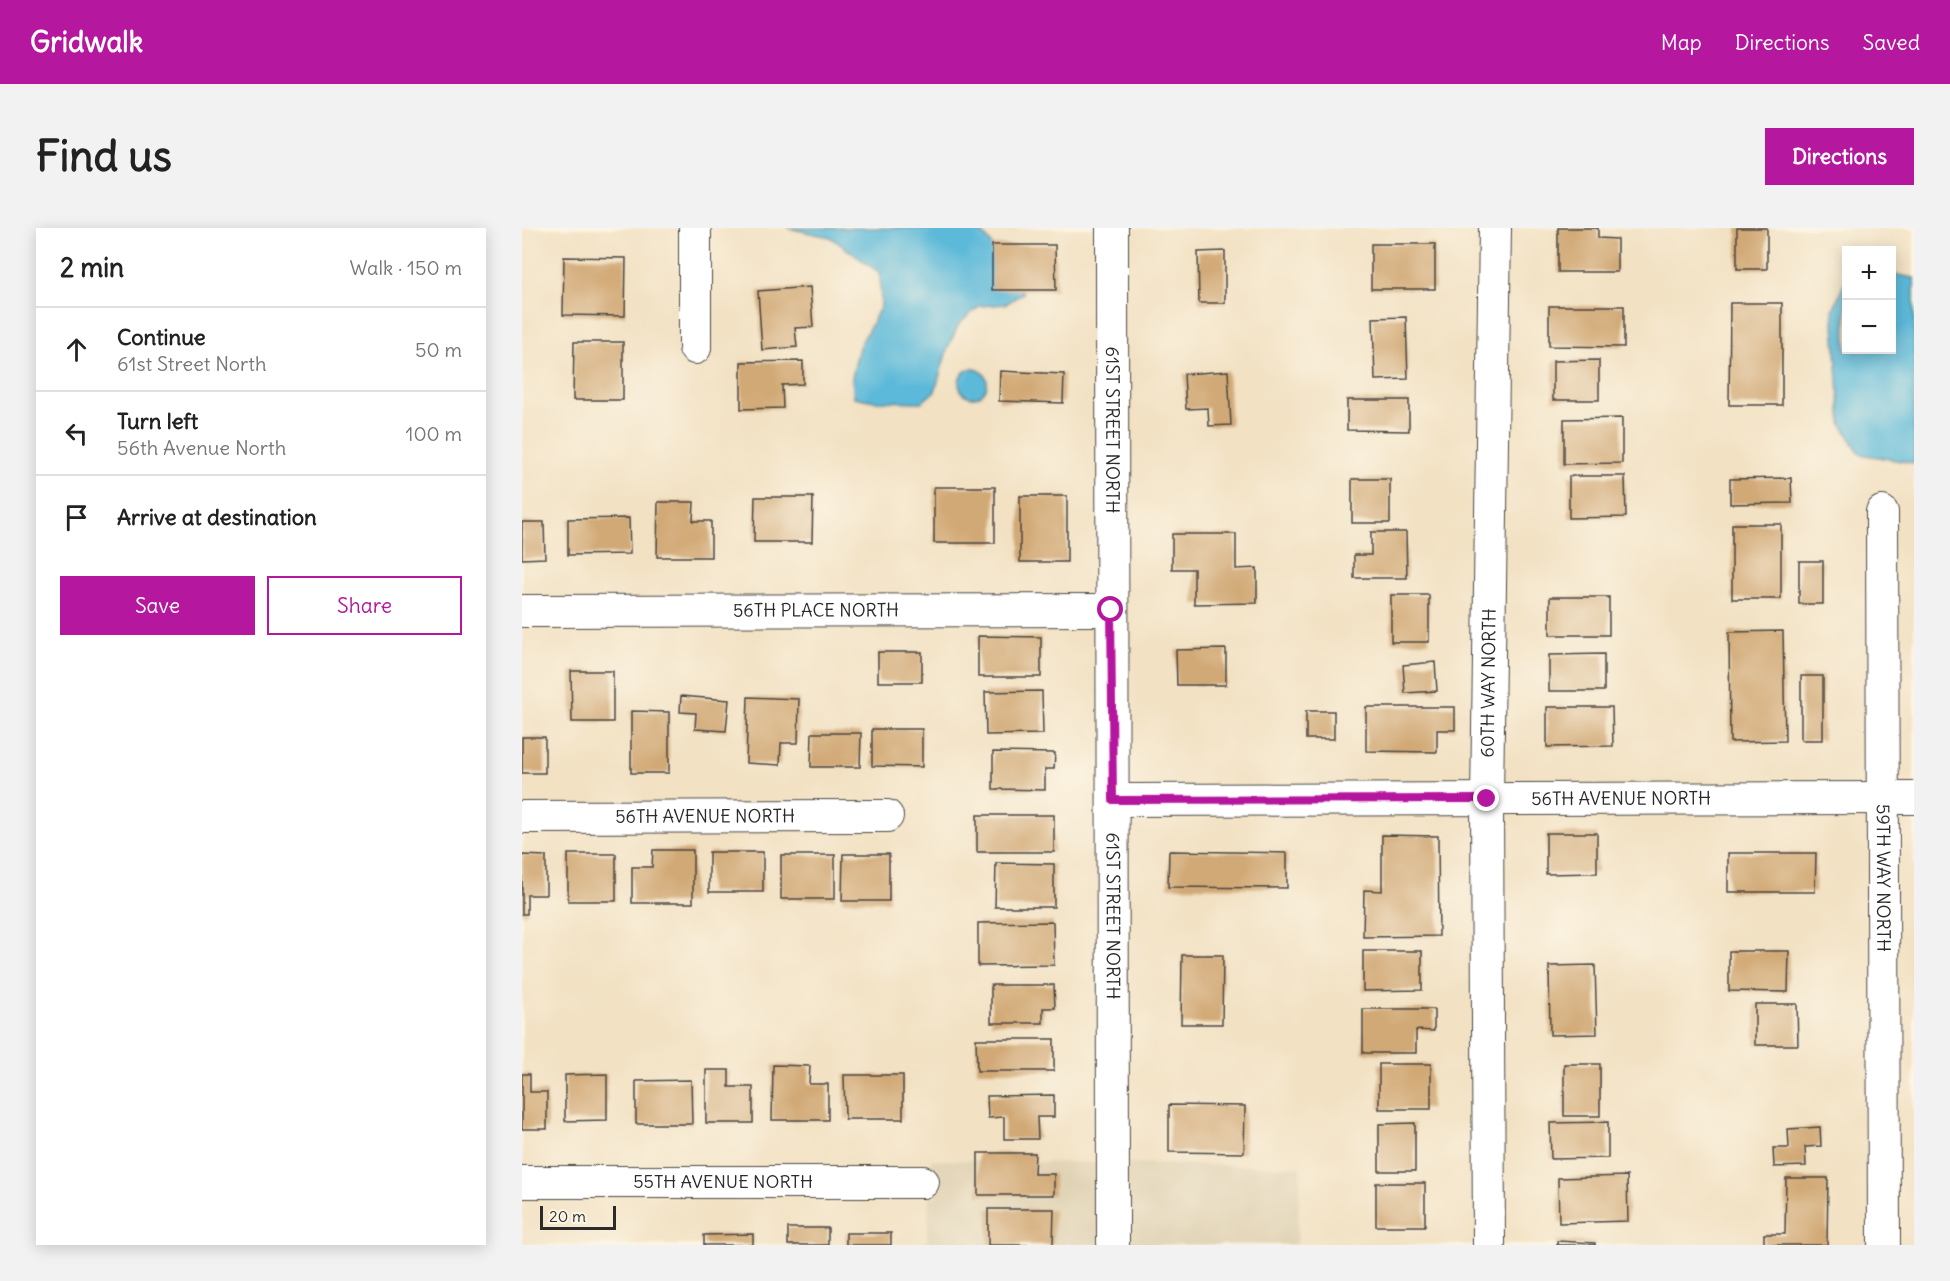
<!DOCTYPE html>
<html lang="en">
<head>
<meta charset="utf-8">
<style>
  :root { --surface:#fff; --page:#f2f2f2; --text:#222; --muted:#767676; --line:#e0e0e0; --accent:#b5179e }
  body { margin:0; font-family:Delius,sans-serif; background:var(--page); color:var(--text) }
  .controls { position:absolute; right:18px; top:18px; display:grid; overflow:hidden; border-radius:0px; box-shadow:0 3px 15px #0003 }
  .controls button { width:54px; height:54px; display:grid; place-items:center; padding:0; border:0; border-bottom:2px solid var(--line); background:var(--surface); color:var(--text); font:30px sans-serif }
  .scale { position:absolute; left:18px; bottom:15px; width:76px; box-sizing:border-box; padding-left:6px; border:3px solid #2b2b2b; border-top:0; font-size:16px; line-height:21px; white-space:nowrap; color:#2b2b2b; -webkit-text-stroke:4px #fcf5e5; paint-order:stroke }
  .stop { position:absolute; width:18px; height:18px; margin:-14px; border:4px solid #b5179e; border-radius:50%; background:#fff }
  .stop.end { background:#b5179e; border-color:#fff; box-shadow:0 2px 6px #0008 }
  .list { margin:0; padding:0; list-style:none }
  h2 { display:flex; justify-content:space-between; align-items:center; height:78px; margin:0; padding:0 24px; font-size:26px }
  h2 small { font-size:20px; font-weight:400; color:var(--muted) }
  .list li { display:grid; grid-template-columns:39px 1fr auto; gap:18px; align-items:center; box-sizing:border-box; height:84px; padding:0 24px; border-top:2px solid var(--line) }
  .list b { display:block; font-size:22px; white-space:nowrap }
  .list p { margin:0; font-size:20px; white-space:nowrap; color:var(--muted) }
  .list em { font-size:20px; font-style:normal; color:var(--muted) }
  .actions { display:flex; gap:12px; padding:18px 24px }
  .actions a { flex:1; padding:14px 0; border:2px solid var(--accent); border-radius:0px; text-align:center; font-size:21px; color:var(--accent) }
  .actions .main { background:var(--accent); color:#fff }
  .icon { flex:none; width:33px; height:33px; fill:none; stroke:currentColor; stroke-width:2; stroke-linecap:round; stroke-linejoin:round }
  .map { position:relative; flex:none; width:1392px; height:1017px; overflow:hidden; border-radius:0px }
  header { display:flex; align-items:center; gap:36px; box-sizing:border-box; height:84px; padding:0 30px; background:var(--accent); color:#fff }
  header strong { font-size:28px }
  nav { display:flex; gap:33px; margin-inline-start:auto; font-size:21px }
  .intro { display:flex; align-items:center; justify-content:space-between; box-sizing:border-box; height:144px; padding:0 36px }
  h1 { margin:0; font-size:42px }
  .button { padding:15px 27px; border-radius:0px; background:var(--accent); color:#fff; font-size:21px; font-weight:700 }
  main { display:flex; gap:36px; padding:0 36px }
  aside { flex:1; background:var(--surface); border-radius:0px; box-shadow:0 3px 15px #0003 }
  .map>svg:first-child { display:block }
</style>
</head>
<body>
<header>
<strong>Gridwalk</strong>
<nav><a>Map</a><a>Directions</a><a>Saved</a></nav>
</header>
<div class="intro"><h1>Find us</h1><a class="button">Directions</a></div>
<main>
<aside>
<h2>2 min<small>Walk · 150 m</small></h2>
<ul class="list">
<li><svg class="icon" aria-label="ahead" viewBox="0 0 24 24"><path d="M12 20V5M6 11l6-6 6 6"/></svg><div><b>Continue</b><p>61st Street North</p></div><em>50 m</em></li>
<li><svg class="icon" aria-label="left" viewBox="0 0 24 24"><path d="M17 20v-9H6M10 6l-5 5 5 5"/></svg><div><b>Turn left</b><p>56th Avenue North</p></div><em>100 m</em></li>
<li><svg class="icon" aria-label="arrive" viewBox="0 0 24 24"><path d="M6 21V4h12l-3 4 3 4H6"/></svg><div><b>Arrive at destination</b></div></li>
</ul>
<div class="actions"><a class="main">Save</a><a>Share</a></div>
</aside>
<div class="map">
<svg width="1392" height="1017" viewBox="0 0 1392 1017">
  <rect width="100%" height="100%" fill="#fcf5e5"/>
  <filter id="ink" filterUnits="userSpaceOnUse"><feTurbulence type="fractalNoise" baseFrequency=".0167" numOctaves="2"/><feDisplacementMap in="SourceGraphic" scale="12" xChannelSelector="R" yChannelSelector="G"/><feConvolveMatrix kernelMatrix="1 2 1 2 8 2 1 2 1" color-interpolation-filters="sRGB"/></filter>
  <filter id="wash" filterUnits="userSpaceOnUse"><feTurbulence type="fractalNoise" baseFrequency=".008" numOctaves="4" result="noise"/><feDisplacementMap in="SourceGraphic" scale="24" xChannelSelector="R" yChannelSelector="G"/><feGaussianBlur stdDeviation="1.35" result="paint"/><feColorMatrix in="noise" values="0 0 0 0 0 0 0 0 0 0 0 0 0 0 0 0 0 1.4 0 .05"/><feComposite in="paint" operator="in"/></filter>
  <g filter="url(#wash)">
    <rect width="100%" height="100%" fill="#f2e1c3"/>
    <path fill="#e0d2b4" d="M409,932l169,3v82h-173l2,-48h7v-29h-5z
      M604,935l175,4 -4,78h-171z"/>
    <path fill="#5bb9d9" stroke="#437282" stroke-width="1.5" d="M265,0h191l23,27 22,38 -17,11 -26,2 -21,18 -11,23 -13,44 -13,11 -47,-1 -21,-4 -2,-20 7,-30 22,-41 -1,-33 -50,-36z
      M1370,46l22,4v185l-54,-9 -19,-31 -8,-113 13,-31v71h46z
      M437 155a14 14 0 1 1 28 0a14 14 0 1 1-28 0Z"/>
    <g id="blocks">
      <path fill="#d1a976" d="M1036,0h40v10l19,1v33h-59z
        M1215,0h30v41h-30z
        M849,16h64v45h-64z
        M470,17h63l1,45h-64z
        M703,23v52h-26l-1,-51z
        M42,29l62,1 -1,58 -62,-1z
        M288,59l3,40 -18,1 2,19 -35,3 -4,-59z
        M1208,75h52v102h-53z
        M1027,78h75v41l-75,-1z
        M884,89l2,62 -33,1 -2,-62z
        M52,114h49v58h-50z
        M1077,132v40h-46v-39z
        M281,133v23l-21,1 1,23 -42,1v-47z
        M478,143l64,3 -1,29 -64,-2z
        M706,143l3,54 -22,1 -1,-18 -22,1 -2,-35z
        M825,172h62v31l-62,-1z
        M1100,190v45l-58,1v-45z
        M1047,248h56l1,41 -57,1z
        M1269,250l1,25 -62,1v-25z
        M830,251h38v44h-38z
        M412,259h61v56h-61z
        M498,268h47v66h-47z
        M233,269h58l-1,45h-58z
        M136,274h36l-1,19h18v36h-54z
        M107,290l1,36 -62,1v-36z
        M0,294h22l1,36 -23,1z
        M1210,296h49v75h-49z
        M849,304h35l1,46h-53v-23h17z
        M650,306h64v35l21,-1v35l-63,1v-35h-22z
        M1277,333h24v43h-24z
        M869,367h38v47h-38z
        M1028,369h59v38h-59z
        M1261,403l2,110 -55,1 -1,-110z
        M456,408l63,1v40h-63z
        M704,421v36h-49l-1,-35z
        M356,424h44v30h-44z
        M1082,426v37h-55v-36z
        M913,434l2,29 -32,2 -2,-28z
        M49,443h42v51h-41z
        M1279,448h22v64h-22z
        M520,463l1,43 -57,1 -1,-43z
        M159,468l48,4 -3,31 -31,-2 1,-16 -16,-1z
        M226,469l51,2 -1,44h-17l-1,22 -34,-2z
        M844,479h89v23h-18v22l-71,-1z
        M1025,479h65l1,39 -66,1z
        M109,483l38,1v61h-38z
        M784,483h28v28h-28z
        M350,501h50v38l-50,-1z
        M290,505h49l-1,34h-49z
        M0,509h23v36h-23z
        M471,524l62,1 -1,16h-9v21l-52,-1z
        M455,587h77v37h-77z
        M1024,605h51v40l-51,1z
        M860,607l56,1 1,100 -76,1 1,-47 18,1z
        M131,622h40v53h-61v-36h20z
        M647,623l118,2v35l-119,-1z
        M187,624h54v40h-54z
        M1206,625h88l-1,39h-87z
        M46,626h48v47h-48z
        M321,626h46v47h-47z
        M0,627l24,1v39h-19v19h-5z
        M259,627h54v44h-54z
        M474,635l58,1v43h-59z
        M531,694l1,43 -76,1v-43z
        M841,723h59v39l-59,1z
        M1207,723h60l-1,41 -59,-1z
        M660,727h41l-1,69h-41z
        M1073,737l2,69 -47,1 -1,-69z
        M469,757h63l1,23h-12v15h-52z
        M1233,776h42l1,41h-43z
        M841,781h71v22l-18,-1v23h-53z
        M454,811h78v32h-77z
        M857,836h52v45h-52z
        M1042,836h36v52h-36z
        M251,837l37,1 -1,18h19v36h-56z
        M184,842h23v17h24v36h-47z
        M0,846h8v18h17v37h-25z
        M85,846v46l-42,1v-46z
        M322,847h59v44h-58z
        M169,852l1,44h-56v-43z
        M532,867v22h-17l1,22h-34v-22l-16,1 -1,-22z
        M647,877l76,1 -1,47 -75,-1z
        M1086,894v36l-57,1 -1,-36z
        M893,895v48h-36v-47z
        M1298,899l1,19 -16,1 1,19 -32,1 -1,-19h16l-1,-19z
        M456,925h57l-1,21h20v21h-76z
        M1105,948l1,45 -69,2 -1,-45z
        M1264,950h42l-1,67h-63v-11h21z
        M854,955h49v43h-49z
        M466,981h66l-1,36h-65z
        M266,1000h40v17h-40z
        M324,1005h45v12h-45z
        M231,1006v11h-49v-10z
        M1035,1013l38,2v2h-38z"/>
    </g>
  </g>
  <g filter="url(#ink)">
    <use href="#blocks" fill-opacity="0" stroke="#494642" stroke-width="1.5"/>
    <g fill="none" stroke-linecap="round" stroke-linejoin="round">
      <defs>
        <g id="minor">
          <path d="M173,0v120"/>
          <path id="s1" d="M590,0l1,1017"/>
          <path id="s2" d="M1360,284l2,733"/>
          <path id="s3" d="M0,383l589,-1"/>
          <path id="s4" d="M591,572l801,-2"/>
          <path id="s5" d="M0,589l365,-1"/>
          <path id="s6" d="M0,954h401"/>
          <path id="s7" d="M967,1017l-2,-446 8,-571"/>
        </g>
      </defs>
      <use href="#minor" stroke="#494642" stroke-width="34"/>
      <use href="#minor" stroke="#fff" stroke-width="32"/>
    </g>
  </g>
  <g fill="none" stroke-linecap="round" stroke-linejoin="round" filter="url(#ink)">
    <path stroke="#b5179e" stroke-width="8" d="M589,382l2,190 374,-1"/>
  </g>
  <g text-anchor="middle" stroke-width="6" stroke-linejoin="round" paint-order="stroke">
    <g font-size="18" fill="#2b2b2b" stroke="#fcf5e5">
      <text dy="6" stroke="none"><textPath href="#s1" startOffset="202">61ST STREET NORTH</textPath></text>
      <text dy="6" stroke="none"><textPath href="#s3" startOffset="294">56TH PLACE NORTH</textPath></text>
      <text dy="6" stroke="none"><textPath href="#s7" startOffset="562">60TH WAY NORTH</textPath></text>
      <text dy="6" stroke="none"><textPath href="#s4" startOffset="508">56TH AVENUE NORTH</textPath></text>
      <text dy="6" stroke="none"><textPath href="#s5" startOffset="183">56TH AVENUE NORTH</textPath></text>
      <text dy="6" stroke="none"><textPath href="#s2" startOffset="366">59TH WAY NORTH</textPath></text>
      <text dy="6" stroke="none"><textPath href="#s1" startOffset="688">61ST STREET NORTH</textPath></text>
      <text dy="6" stroke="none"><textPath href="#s6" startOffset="201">55TH AVENUE NORTH</textPath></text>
    </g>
  </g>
</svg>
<div class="controls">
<button>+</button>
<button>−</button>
</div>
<div class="scale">20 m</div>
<div class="stop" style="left:589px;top:382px"></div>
<div class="stop end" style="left:965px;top:571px"></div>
</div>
</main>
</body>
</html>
